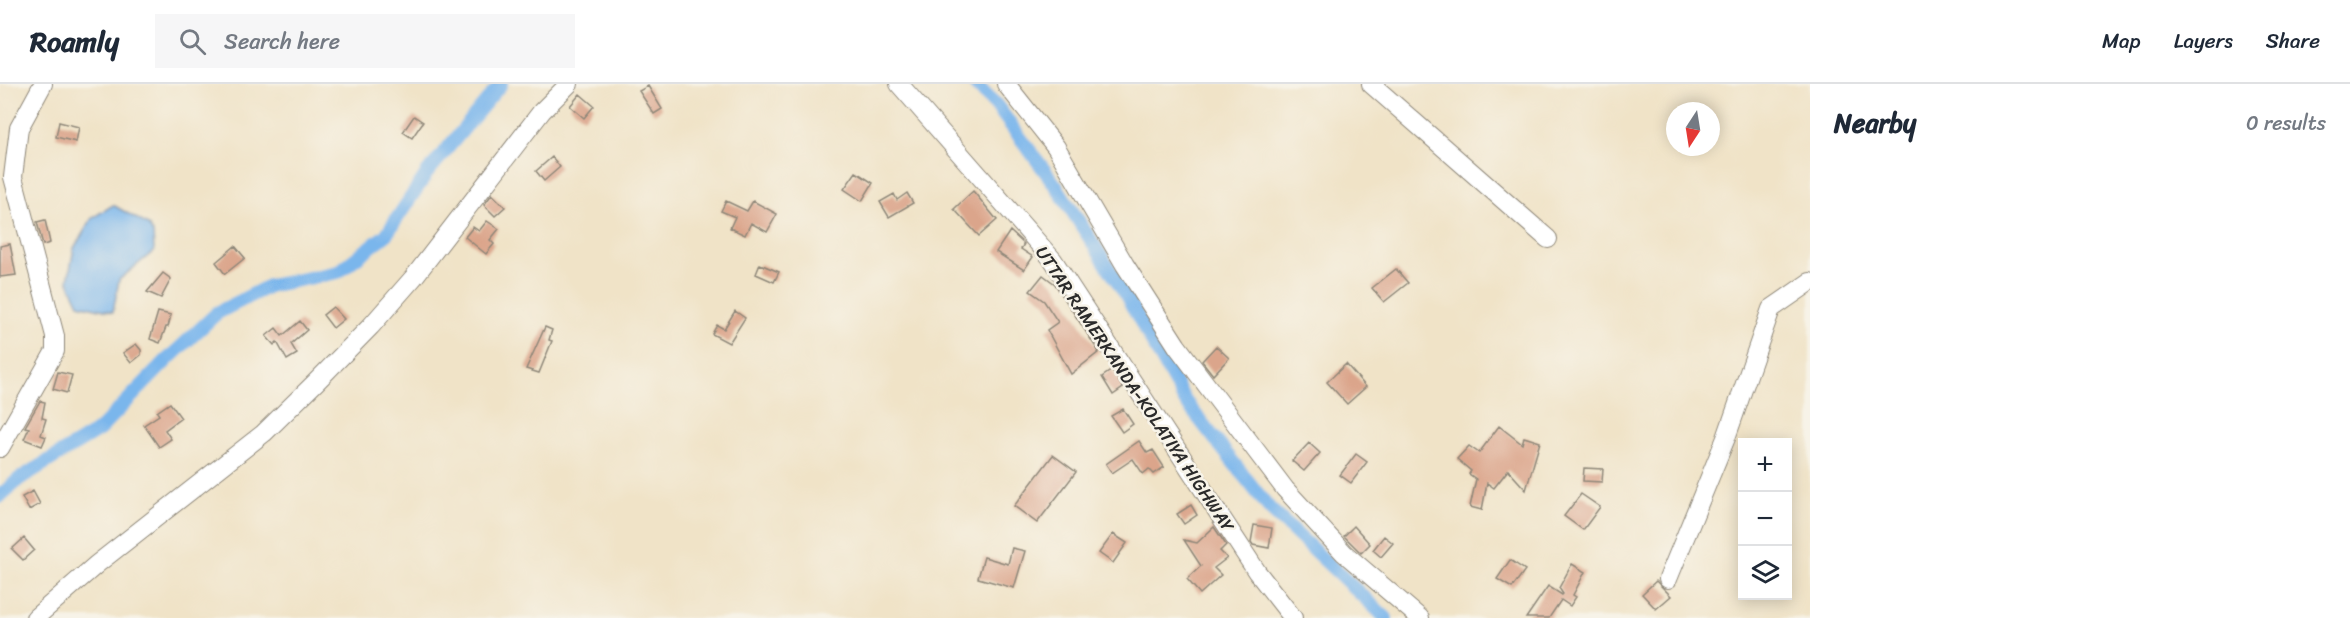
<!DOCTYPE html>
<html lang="en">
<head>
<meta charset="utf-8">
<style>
  :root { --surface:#fff; --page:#f6f6f7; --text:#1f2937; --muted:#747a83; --line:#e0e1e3 }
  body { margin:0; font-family:Sriracha,sans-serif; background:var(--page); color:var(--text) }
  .controls { position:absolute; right:18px; bottom:18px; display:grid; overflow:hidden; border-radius:0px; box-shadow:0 3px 15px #0003 }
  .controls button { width:54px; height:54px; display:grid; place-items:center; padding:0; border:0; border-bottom:2px solid var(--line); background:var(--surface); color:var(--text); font:30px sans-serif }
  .compass { position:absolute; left:1666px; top:18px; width:54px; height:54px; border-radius:50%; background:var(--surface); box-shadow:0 3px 15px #0003; rotate:192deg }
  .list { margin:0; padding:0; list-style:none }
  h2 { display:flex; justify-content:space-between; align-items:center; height:78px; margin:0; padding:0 24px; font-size:26px }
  h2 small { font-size:20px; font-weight:400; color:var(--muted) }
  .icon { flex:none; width:33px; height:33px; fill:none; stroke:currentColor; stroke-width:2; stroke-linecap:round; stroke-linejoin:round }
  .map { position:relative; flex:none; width:1810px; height:534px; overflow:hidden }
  header { display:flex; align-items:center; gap:36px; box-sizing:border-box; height:84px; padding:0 30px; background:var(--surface); border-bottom:2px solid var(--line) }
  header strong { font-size:28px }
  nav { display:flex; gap:33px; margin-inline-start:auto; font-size:21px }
  .search { width:420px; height:54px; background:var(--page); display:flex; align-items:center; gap:15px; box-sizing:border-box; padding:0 21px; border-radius:0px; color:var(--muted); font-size:22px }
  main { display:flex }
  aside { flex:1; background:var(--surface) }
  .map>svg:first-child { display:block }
</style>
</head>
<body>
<header>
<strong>Roamly</strong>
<div class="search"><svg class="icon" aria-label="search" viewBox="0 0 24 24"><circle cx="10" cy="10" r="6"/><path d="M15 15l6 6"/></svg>Search here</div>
<nav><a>Map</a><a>Layers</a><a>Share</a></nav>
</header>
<main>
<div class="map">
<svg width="1810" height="534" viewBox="0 0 1810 534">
  <rect width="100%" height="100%" fill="#f7f3e8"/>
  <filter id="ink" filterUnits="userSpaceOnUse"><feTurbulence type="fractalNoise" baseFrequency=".0167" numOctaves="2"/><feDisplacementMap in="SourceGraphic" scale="12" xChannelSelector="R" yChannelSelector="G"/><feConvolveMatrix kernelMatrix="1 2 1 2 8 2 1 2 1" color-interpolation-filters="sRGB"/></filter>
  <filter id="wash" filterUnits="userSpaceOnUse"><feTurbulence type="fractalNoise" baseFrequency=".008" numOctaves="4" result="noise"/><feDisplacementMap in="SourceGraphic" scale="24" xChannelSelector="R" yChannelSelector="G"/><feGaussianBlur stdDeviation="1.35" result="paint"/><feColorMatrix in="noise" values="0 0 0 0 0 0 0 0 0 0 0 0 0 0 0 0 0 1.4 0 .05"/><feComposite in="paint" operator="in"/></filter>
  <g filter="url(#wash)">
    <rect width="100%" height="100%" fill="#f0e3c7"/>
    <path fill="#7ab6ec" stroke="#52708c" stroke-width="1.5" d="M113,121l35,20 5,8 1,18 -35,29 -6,32 -34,-8 -11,-23 6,-33 18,-30z"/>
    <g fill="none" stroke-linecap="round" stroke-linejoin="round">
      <path stroke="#7ab6ec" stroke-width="14" d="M975,0l21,21 60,81 69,107 60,108 85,108 116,109
        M0,412l19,-17 80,-49 69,-71 49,-46 52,-27 69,-14 48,-37 41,-62 74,-89"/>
    </g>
    <g id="blocks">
      <path fill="#dba58b" d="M648,2l14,23 -8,5 -15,-23z
        M580,10l14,12 -10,12 -14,-12z
        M414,32l9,6 -11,16 -9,-6z
        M59,38l20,5 -3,15 -20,-5z
        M552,73l8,10 -16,14 -8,-10z
        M856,88l17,11 -11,18 -18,-12z
        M973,107l24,29 -18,16 -25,-27z
        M907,109l6,10 -24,14 -9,-15 14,-8 3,6z
        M492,110l13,13 -10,9 -11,-11z
        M726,117l21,10 6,-10 24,13 -10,18 -16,-9 -6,12 -15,-7 5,-11 -14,-6z
        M45,136l5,23 -7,2 -6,-23z
        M487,137l12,8 -9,11 4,4 -8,10 -21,-17 8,-10 6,4z
        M1010,147l14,13 -3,5 12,8 -9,13 -28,-18z
        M10,160l6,31 -16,2v-31z
        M235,162l10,12 -20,16 -9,-12z
        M760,180l19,8 -5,10 -18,-8z
        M1396,185l12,14 -24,19 -12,-14z
        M163,189l8,6 -10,19 -14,-6z
        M1043,191l12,9 44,68 -28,22 -24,-44 11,-8 -14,-21 -14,-10z
        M333,223l11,12 -11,9 -10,-13z
        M735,227l10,7 -16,25 -17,-9 5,-9 7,4z
        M158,228l13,3 -3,12h-2l-6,16 -10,-4z
        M300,237l7,9 -16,14 6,10 -10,6 -10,-18 -3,3 -8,-9 10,-8 6,8z
        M545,243l7,3 -3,10 3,1 -13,32 -13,-4z
        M136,260l5,6v5l-10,8 -8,-10z
        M1216,262l13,12 -16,17 -11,-14z
        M1346,280l20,23 -19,17 -20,-22z
        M1112,286l11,18 -10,7 -11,-18z
        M58,288l14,3 -5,18 -14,-4z
        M40,317l5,1 -3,16 4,1 -5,16 5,2 -4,9 -18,-7 5,-11 -4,-1z
        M170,319l11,15 -16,12 6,9 -12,8 -15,-22 15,-10 -2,-3z
        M1123,325l10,15 -11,8 -11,-16z
        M1499,342l23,18 2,-7 16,5 -14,48 -18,-20 -14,18 -7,-5 -5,27 -12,-3 6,-28 -7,-5 2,-3 -14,-12 12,-13 10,7z
        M1139,357l8,12 6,-3 11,17 -10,7 -5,-5 -6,5 -10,-15 -21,14 -6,-9z
        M1309,359l11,10 -16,18 -12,-10z
        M1356,370l11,8 -16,21 -11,-8z
        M1053,371l23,17 -39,51 -23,-17z
        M1584,384l19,1 -1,13 -19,-1z
        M33,407l7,13 -11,6 -7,-13z
        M1581,410l19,13 -17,23 -19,-14z
        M1191,421l6,10 -13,9 -7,-10z
        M1254,441l18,3 -3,20 -16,-3 -2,-3z
        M1354,442l16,18 -9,9 -17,-17z
        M1214,443l12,18 -6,6 7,7 -13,10 7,7 -21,19 -13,-15 14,-13 -17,-26 13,3z
        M1113,450l14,9 -14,20 -14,-10z
        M1384,452l9,7 -12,14 -8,-7z
        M24,454l10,12 -11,10 -11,-11z
        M1012,464l13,3 -11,37 -36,-10 6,-21 24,7z
        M1510,476l15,10 -13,18 -15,-9z
        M1572,480l13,8 -12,23 3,2 -6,9 -9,-6 -12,18h-23l22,-32 14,9 1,-1 -4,-6z
        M1656,497l15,15 -15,13 -14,-15z"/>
    </g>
  </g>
  <g filter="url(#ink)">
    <use href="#blocks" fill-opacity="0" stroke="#8e8779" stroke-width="1.5"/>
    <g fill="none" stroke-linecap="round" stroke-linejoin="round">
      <defs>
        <path id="minor" d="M899,0l154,176 204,312 36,46
          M1006,0l50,63 69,118 52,81 108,143 59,64 76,65
          M1371,0l177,155
          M0,364l55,-97v-15l-42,-159 6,-49 24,-44
          M1668,495l58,-141 45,-129 39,-27
          M35,534l62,-54 167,-131 52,-51 55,-56 43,-49 128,-166 27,-27"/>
      </defs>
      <use href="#minor" stroke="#8e8779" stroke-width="20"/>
      <use href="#minor" stroke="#fff" stroke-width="18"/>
    </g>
  </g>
  <g text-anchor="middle" stroke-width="5" stroke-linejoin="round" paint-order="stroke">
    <g font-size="18" fill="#2b2b2b" stroke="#f7f3e8">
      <text transform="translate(1135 305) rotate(56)" y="6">UTTAR RAMERKANDA-KOLATIYA HIGHWAY</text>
    </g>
  </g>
</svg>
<div class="controls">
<button>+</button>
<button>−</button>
<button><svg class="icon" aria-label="layers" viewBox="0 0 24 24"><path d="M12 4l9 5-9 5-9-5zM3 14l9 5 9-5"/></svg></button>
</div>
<svg class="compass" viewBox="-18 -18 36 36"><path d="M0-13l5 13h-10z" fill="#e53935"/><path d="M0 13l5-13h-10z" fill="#747a83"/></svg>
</div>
<aside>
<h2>Nearby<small>0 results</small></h2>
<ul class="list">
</ul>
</aside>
</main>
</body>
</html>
